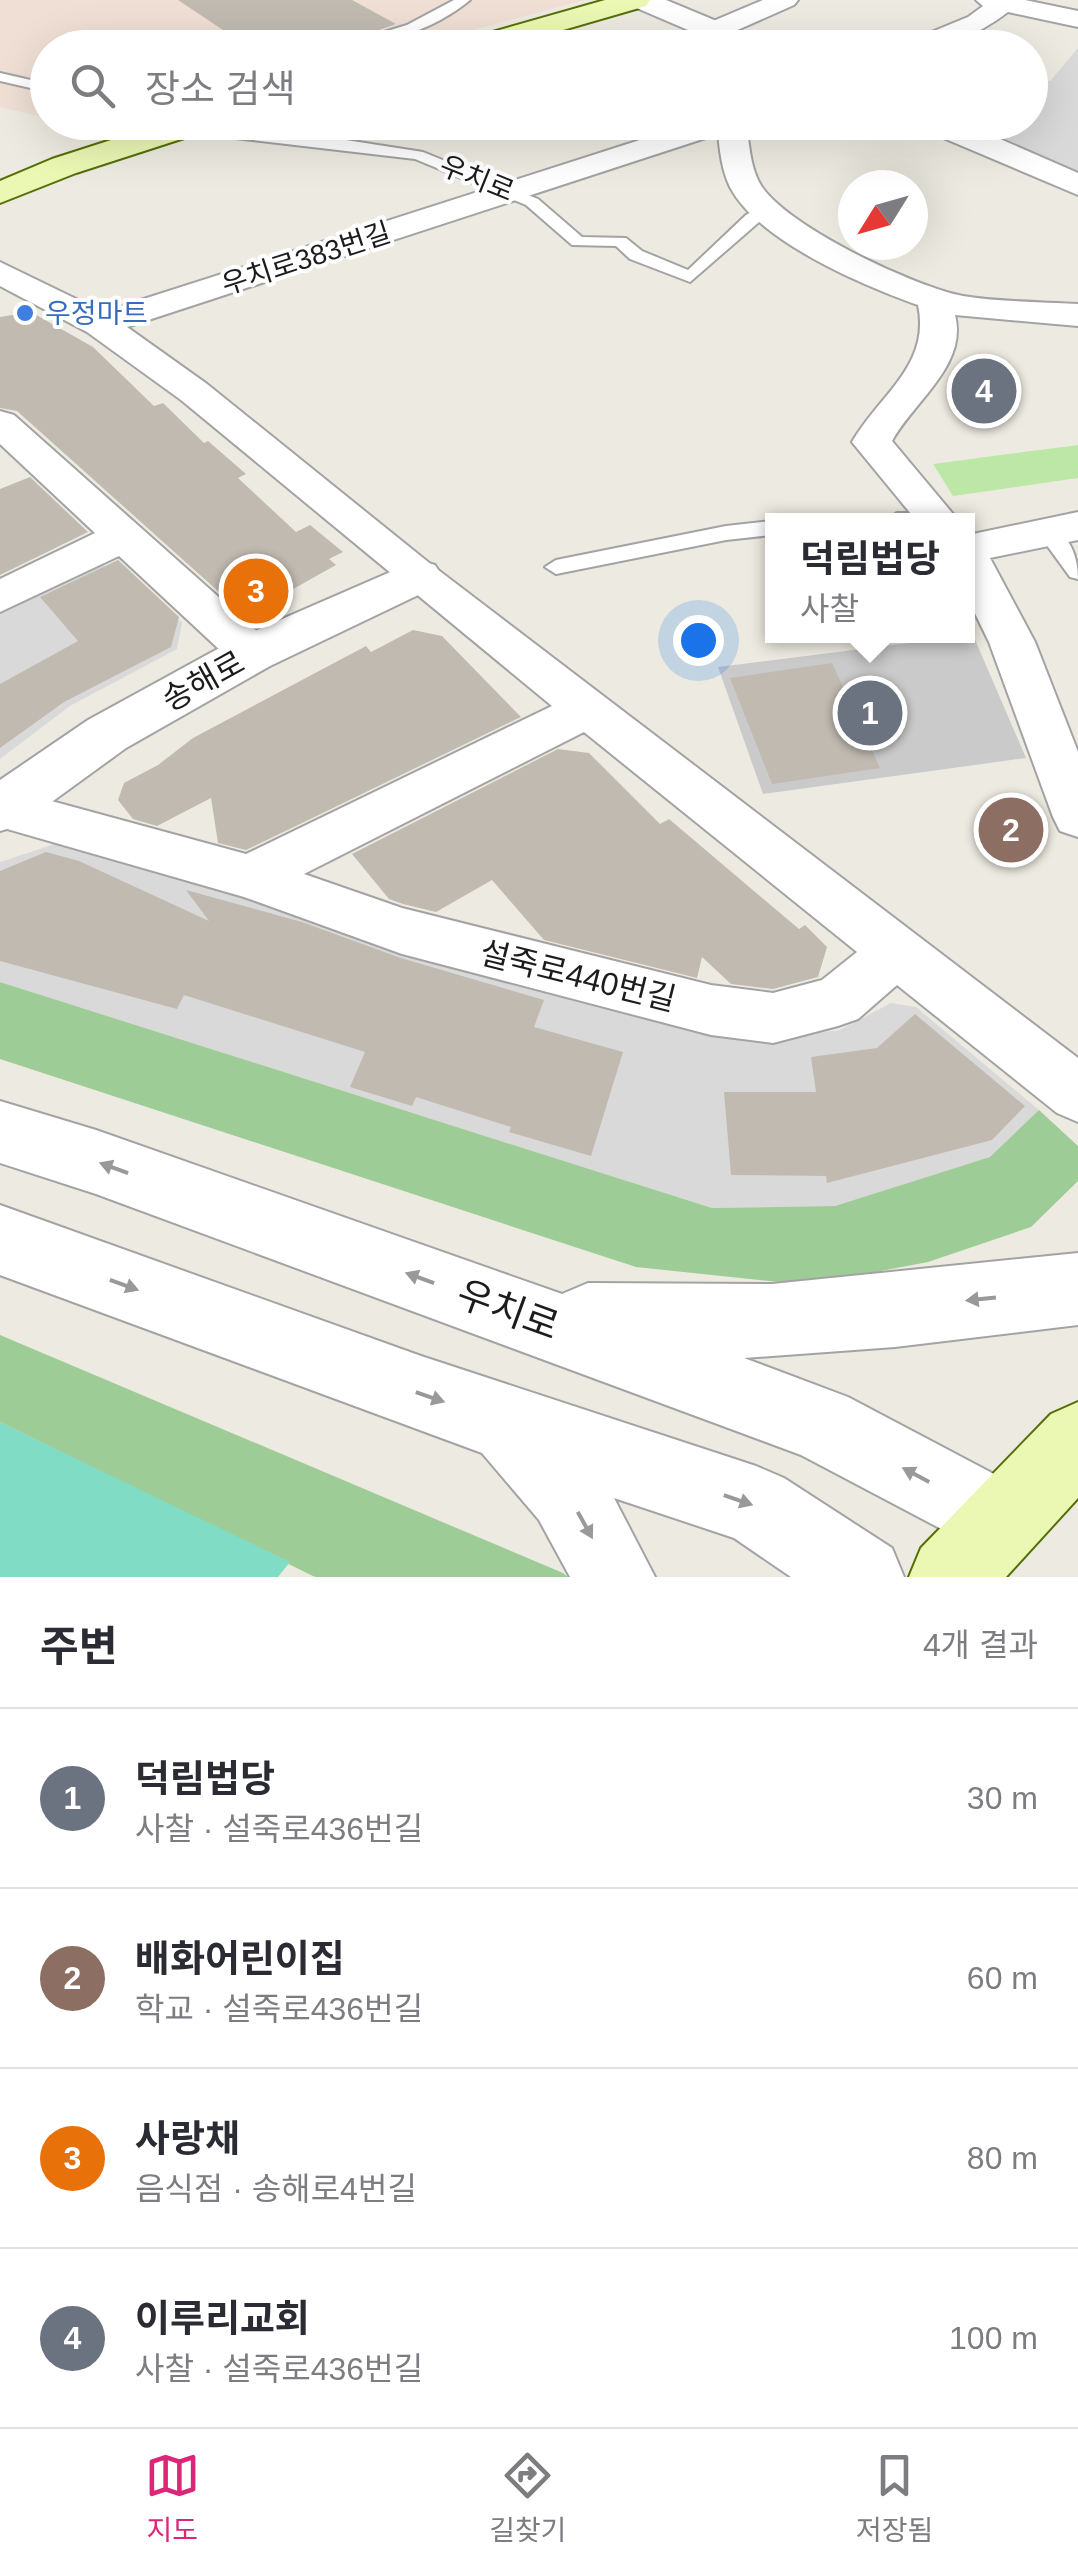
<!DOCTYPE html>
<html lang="ko">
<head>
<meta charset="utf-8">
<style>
  :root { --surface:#fff; --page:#f7f7f7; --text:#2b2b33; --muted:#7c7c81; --line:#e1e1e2; --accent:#db2777 }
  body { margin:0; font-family:Arial,"Noto Sans KR",sans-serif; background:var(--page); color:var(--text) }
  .compass { position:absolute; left:838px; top:170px; width:90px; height:90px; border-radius:50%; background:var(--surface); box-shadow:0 10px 40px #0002; rotate:233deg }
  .you { position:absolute; left:698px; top:640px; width:35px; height:35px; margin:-25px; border:8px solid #fff; border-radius:50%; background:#1a73e8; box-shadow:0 0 0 15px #1a73e833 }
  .badge { display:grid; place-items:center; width:65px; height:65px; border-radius:50%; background:var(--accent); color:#fff; font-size:32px; font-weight:700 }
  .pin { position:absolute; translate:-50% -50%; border:5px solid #fff; box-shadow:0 2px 10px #0006 }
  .popup { position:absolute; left:765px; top:513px; width:210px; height:130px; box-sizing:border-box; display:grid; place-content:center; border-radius:0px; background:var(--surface); filter:drop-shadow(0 2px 8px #0005); font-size:32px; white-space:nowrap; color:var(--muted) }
  .popup b { font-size:38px; color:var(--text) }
  .popup::after { content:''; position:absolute; left:50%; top:100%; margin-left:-20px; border:20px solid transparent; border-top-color:var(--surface) }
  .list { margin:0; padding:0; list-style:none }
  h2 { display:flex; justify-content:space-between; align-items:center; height:130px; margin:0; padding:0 40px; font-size:42px }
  h2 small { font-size:32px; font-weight:400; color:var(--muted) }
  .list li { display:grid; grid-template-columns:65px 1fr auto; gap:30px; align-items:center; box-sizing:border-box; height:180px; padding:0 40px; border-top:2px solid var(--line) }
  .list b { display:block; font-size:38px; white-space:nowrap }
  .list p { margin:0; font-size:32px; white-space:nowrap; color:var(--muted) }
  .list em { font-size:32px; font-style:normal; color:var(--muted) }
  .icon { flex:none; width:55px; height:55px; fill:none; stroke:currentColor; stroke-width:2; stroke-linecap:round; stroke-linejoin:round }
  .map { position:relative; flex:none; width:1078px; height:1577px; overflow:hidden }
  .search { position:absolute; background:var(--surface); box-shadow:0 10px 40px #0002; left:30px; right:30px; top:30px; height:110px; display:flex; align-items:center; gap:25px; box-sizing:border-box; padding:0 35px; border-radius:55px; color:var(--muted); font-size:38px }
  .sheet { height:850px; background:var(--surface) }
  nav { display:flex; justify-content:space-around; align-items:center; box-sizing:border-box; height:140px; border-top:2px solid var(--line); background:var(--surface); font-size:28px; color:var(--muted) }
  nav a { display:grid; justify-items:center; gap:5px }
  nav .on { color:var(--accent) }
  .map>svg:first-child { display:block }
</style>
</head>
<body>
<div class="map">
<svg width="1078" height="1577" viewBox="0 0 1078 1577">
  <rect width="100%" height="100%" fill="#edebe1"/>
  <path fill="#dad9d9" d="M1078,48v123l-116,-48 68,-1 1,-46 19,5z
    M98,566h27l57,57 -5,26 -107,57 -70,53v-145z
    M58,843l692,199 90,-12 51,-27 25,4 123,103 -48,47 -156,49 -123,2 -712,-226v-120z"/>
  <path fill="#cacaca" d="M973,635l53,123 -263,36 -45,-127z"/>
  <path fill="#efdfd4" d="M0,0h585l-176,47 -361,1 -1,70 -47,-11z"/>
  <path fill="#bde7a7" d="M1078,445v33l-125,18 -20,-32z"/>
  <path fill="#9ecc96" d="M0,982l712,226 123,-2 155,-49 49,-47 39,36v35l-47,46 -103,35 -121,23 -171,-18 -636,-208z
    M0,1335l563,238 5,4h-253l-315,-155z"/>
  <path fill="#80dcc5" d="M0,1422l290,140 -12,15h-278z"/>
  <path fill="#c1bab1" d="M178,0h174l44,24 -67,24h-79z
    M31,312l62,35 61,59 9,-3 41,40 4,-2 38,33 -8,4 58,54 14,-7 33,27 -14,7 7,6 -82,46 -16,-2 -221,-198 -17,-3v-91z
    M30,477l58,55 -88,43v-86z
    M118,560l61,57 -8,30 -107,55 -64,46v-64l78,-43 -38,-44z
    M413,630l29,6 79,81 -275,133 -28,-7 -7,-45 -54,28 -24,-7 -15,-19 6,-17 34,-18 35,-27 173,-92 5,6z
    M832,663l48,105 -108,16 -42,-106z
    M558,749l31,4 71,71 9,-5 130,110 6,-4 22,22 -9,30 -45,12 -42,-5 -29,-27 -5,21 -153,-38 -52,-60 -56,32 -33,-8 -14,-5 -37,-45z
    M46,852l33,9 130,60 -23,-31 116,32 99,36 143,42 -10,27 89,25 -32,104 -82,-24 2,-5 -95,-30 -4,9 -62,-19 15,-35 -181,-57 -7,14 -177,-48v-90z
    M915,1014l110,92 -33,34 -165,43 -1,-7 -95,-1 -7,-83h92l-5,-35 66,-9z"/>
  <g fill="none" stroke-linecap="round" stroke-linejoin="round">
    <defs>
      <path id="service" d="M454,0h16c-36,30 -91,48 -138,48l75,-23z
        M0,73l48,11v8l-48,-11z
        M181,124l152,14 90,14 115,47 44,38 44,1 16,13 46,19 58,-55 20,-11 8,5 -84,73 -60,-23 -14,-13 -44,-1 -46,-40 -111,-46 -239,-28v-6z
        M897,513h26l10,7h-46z
        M772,521v14l-46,5 -170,34 -11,-7 11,-7 170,-34z
        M1049,526c22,9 29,32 29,53l-8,-2 -32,-44z"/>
      <path id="minor" d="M763,0h35l-4,5 -70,31h-18l-4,-6 4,-6z
        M976,0h49l53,11v16l-70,-15c-33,25 -63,36 -104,36l3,-6 61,-25 15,-11z
        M696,122h50c3,20 4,43 13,60 21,42 158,106 204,114 38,6 77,6 115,8v22l-123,-11c13,50 -41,86 -63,126l66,79h-42l-64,-78c28,-48 79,-77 66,-137 -56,-20 -160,-64 -188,-118 -8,-16 -10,-35 -12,-53l-591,193 80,57 226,182 645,492v64l-21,-9 -160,-128 -39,34 -20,7 -65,17 -62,-8 -309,-81 -158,-57 -244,-70v-40l246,67 306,-148 -371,-306 -94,-68 -87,-46v-24l103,50zM584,732l273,220 -35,28 -49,13 -62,-8 -309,-77 -98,-34z
        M0,411l14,4 254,226 7,12 -7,12 -16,4 -16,-4 -117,-109 -119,56v-33l95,-46 -95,-89z
        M1078,512v28l-88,18 45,84 43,110v85l-18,-6 -7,-14 -64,-175 -21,-43v-64z"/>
      <path id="tertiary" d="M628,0h38l101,42 4,6h-41l-98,-42z
        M917,122h44l117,51v22l-156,-66z
        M418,560l17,5 7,11 -7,11 -165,79 -144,82 -106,77 -20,6v-51l88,-60 146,-80z
        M0,1101l96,29 466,164 26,-11 184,1 306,-31v72l-183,22 -151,11 104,39 182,96 12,28 -12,28 -28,12 -201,-106 -705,-261 -96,-31z
        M0,1205l421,151 335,110 28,12 108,70 12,29h-113l-57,-39 -120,-40 41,79h-85l-31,-57 -57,-67 -482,-178z"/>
      <path id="secondary" d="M605,0h45l-4,6 -145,42h-48l4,-6z
        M167,122h50l-5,7 -136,44 -76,30v-22l52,-22z
        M1078,1402v96l-72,79h-97l12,-29 130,-134z"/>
    </defs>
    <use href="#service" stroke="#a3a3a3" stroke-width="4"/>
    <use href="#minor" stroke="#a3a3a3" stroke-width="4"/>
    <use href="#tertiary" stroke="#a3a3a3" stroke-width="4"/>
    <use href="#secondary" stroke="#556f06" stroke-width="4"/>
    <use href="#service" fill="#fff" fill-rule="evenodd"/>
    <use href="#minor" fill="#fff" fill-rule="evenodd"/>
    <use href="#tertiary" fill="#fff" fill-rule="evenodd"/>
    <use href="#secondary" fill="#ebf8b4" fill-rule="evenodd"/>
  </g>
  <defs><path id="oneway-solid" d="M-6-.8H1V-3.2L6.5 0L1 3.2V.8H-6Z" transform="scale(2.5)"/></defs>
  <g fill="#999">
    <use href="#oneway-solid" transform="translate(114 1168) rotate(-160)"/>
    <use href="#oneway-solid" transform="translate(420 1278) rotate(-160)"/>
    <use href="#oneway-solid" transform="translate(124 1285) rotate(20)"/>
    <use href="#oneway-solid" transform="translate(981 1299) rotate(174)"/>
    <use href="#oneway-solid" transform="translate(430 1397) rotate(19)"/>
    <use href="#oneway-solid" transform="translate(916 1475) rotate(-152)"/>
    <use href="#oneway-solid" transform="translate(738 1500) rotate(19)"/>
    <use href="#oneway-solid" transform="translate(585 1525) rotate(61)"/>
  </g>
  <circle fill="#3f7fe0" stroke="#fff" stroke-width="4" cx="25" cy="313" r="10"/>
  <g text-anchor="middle" stroke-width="8" stroke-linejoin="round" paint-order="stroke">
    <g font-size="28" fill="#1c1c1c" stroke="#fff">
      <text transform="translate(477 178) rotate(22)" y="10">우치로</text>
      <text transform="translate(306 258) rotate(-18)" y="10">우치로383번길</text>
    </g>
    <g font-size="28" fill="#366cbe" stroke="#fff" text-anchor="start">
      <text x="45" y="323">우정마트</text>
    </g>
    <g font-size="32" fill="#1c1c1c" stroke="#fff">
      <text transform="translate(203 681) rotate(-29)" y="11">송해로</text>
      <text transform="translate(578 976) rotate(14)" y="11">설죽로440번길</text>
    </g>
    <g font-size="38" fill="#1c1c1c" stroke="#fff">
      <text transform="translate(508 1310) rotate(20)" y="13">우치로</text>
    </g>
  </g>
</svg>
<svg class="compass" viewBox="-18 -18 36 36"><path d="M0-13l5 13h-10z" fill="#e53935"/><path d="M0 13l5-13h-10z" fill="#7c7c81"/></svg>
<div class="you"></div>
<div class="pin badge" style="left:870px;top:713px;background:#6b7280">1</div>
<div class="popup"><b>덕림법당</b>사찰</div>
<div class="pin badge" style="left:1011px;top:830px;background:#8d6e63">2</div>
<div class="pin badge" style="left:256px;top:591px;background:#e8710a">3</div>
<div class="pin badge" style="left:984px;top:391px;background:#6b7280">4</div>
<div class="search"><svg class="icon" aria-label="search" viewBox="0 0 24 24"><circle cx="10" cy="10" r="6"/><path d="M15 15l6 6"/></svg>장소 검색</div>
</div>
<section class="sheet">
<h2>주변<small>4개 결과</small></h2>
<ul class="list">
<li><span class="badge" style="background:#6b7280">1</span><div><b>덕림법당</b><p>사찰 · 설죽로436번길</p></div><em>30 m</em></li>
<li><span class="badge" style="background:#8d6e63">2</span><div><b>배화어린이집</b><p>학교 · 설죽로436번길</p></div><em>60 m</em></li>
<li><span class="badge" style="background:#e8710a">3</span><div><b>사랑채</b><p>음식점 · 송해로4번길</p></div><em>80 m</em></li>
<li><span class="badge" style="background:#6b7280">4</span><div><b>이루리교회</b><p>사찰 · 설죽로436번길</p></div><em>100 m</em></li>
</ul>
</section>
<nav>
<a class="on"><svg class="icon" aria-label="map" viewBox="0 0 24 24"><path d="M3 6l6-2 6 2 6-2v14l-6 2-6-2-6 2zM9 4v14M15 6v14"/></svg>지도</a>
<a><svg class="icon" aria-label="directions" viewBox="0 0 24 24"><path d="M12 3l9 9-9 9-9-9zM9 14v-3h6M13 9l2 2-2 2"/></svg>길찾기</a>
<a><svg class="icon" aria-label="saved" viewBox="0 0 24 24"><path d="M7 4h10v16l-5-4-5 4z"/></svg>저장됨</a>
</nav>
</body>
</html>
